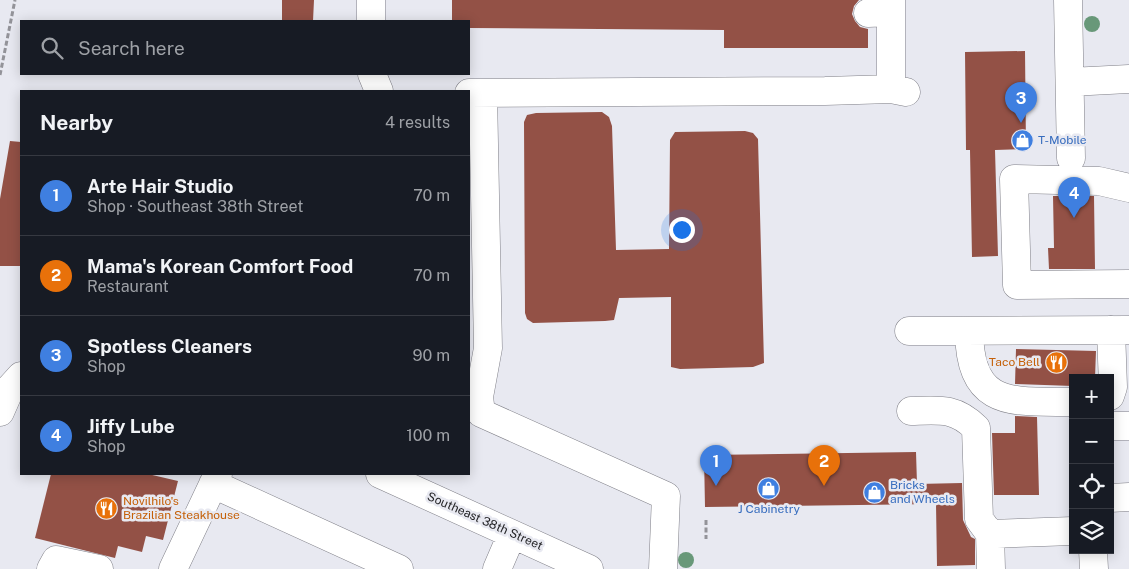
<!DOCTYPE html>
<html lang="en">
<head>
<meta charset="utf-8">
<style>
  :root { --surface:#171b24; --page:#242831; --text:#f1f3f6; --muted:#9ea1a6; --line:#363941; --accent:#db2777 }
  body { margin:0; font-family:"Public Sans",sans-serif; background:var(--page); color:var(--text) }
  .controls { position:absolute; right:15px; bottom:15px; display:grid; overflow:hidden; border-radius:0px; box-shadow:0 2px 12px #0003 }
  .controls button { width:45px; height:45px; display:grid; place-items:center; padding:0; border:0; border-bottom:1px solid var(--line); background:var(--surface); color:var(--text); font:25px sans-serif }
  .you { position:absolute; left:681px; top:229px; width:18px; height:18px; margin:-12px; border:4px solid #fff; border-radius:50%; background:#1a73e8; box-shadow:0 0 0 8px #1a73e833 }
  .badge { display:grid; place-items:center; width:32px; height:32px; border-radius:50%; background:var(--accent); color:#fff; font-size:16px; font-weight:700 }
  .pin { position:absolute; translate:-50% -41px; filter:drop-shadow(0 1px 2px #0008) }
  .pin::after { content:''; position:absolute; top:26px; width:18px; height:15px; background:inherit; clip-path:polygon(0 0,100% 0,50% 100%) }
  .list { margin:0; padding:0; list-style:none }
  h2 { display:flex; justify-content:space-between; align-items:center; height:65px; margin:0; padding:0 20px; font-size:21px }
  h2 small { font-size:16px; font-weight:400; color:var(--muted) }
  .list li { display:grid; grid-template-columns:32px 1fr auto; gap:15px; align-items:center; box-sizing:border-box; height:80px; padding:0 20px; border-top:1px solid var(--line) }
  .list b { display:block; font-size:19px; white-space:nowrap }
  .list p { margin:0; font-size:16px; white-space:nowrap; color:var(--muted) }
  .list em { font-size:16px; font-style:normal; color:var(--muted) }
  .icon { flex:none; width:28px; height:28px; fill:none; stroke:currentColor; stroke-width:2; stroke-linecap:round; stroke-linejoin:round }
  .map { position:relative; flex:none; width:1129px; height:569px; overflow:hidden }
  .search { position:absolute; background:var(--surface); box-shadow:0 2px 12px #0003; left:20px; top:20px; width:450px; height:55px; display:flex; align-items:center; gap:12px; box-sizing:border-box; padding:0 18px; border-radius:0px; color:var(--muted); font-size:19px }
  .panel { position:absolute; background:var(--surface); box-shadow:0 2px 12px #0003; left:20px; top:90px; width:450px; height:385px; border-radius:0px }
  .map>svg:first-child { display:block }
</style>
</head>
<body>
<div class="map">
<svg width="1129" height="569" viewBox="0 0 1129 569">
  <rect width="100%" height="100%" fill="#e8e9f1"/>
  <path fill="#935146" d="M282,0h32l-1,21h-31z
    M452,0h407l-5,6 -2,8 3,7 5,6 8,2v19h-144v-18l-255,-2v-7h-17z
    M1025,51l1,98 -31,1 3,106 -26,1 -2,-107h-4l-1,-98z
    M602,112l7,5 3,9 4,124 53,-1 1,-109 5,-8 70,-1 8,2 5,6 6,224 -11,4 -73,2 -9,-2v-70l-52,1 -5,22 -9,1 -72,2 -6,-4 -2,-6 -1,-191 3,-7 9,-2z
    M10,141l11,1v124h-21v-67z
    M1053,196h41l1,73h-46l-1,-21h6z
    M1016,349l80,2 -1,27h-22v8l-58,-2z
    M1015,416l22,1 2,78h-45l-2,-62h23z
    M916,452l1,32 45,-1 1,37 8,17 4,2v26l-38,1 -1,-62 -231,3 -1,-52z
    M51,474h97l30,7 -15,59 -17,-4 -4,16 -24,-6 -3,12 -80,-20z"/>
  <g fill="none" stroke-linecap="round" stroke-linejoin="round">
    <defs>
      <path id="minor" d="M371,0v21
        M891,0v89
        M1068,0l3,158
        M868,13l23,-1
        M372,74l7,17
        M1070,82l59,-3
        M469,93l356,-2 66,-2 15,3
        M483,93l5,255 -9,49 2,16 185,83 -3,73
        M1129,188l-30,-7 -85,-2 3,106 112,-1
        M909,331l220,-1
        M969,331c1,78 43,70 104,71
        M1110,396l3,-9 -2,-57
        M911,411c28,-1 44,-4 65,17l3,91 11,15 1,35
        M0,412l11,-25 10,-11
        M1110,426h19
        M380,474l209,95
        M213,484l186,85
        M1110,498l19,-1
        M990,534l83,-3
        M1093,550l1,19
        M51,569l5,-9 43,9
        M173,569l45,-95
        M497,569l15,-35"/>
    </defs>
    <use href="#minor" stroke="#7f7f87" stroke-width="29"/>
    <path stroke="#939399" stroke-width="3" stroke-dasharray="5 2.5" stroke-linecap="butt" d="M0,75l15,-75
      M706,520v19"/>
    <use href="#minor" stroke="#fff" stroke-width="28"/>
  </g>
  <g fill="#689879">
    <circle cx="1092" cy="24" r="8"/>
    <circle cx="686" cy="560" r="8"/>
  </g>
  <defs>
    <symbol id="shop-disc" viewBox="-11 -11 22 22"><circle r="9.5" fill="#3f7fe0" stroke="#e8e9f1"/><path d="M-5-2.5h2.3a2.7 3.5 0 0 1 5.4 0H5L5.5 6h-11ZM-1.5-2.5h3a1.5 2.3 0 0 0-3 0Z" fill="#fff"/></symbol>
    <symbol id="restaurant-disc" viewBox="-11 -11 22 22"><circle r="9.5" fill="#e8710a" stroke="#e8e9f1"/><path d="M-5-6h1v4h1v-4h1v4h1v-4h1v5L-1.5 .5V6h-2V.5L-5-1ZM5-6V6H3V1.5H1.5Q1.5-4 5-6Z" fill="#fff"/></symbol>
  </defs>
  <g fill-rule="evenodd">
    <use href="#shop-disc" x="1010" y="128" width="25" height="25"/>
    <use href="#restaurant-disc" x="1044" y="350" width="25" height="25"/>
    <use href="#shop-disc" x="756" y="476" width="25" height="25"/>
    <use href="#shop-disc" x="862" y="480" width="25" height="25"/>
    <use href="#restaurant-disc" x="94" y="496" width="25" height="25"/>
  </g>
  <g text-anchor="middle" stroke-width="5" stroke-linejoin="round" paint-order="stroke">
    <g font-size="12" fill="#366cbe" stroke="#e8e9f1" text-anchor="start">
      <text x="1038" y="144">T-Mobile</text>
      <text x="890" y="489">Bricks<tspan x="890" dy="14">and Wheels</tspan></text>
      <text x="769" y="513" text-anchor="middle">J Cabinetry</text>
    </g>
    <g font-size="12" fill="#c56008" stroke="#e8e9f1" text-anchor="end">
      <text x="1040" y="366">Taco Bell</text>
      <text x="123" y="505" text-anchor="start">Novilhilo's<tspan x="123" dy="14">Brazilian Steakhouse</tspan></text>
    </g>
    <g font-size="12" fill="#242427" stroke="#e8e9f1">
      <text transform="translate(485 521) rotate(24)" y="4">Southeast 38th Street</text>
    </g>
  </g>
</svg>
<div class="controls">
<button>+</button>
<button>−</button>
<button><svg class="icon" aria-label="locate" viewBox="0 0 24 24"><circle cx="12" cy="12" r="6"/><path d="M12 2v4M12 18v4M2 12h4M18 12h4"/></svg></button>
<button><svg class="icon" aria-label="layers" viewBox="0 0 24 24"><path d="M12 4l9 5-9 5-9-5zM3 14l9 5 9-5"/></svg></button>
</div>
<div class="you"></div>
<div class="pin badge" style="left:716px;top:486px;background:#3f7fe0">1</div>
<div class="pin badge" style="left:824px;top:486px;background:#e8710a">2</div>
<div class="pin badge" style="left:1021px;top:123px;background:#3f7fe0">3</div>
<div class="pin badge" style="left:1074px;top:218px;background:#3f7fe0">4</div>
<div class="search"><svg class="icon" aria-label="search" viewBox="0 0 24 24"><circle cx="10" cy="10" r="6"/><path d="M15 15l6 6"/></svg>Search here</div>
<section class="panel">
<h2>Nearby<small>4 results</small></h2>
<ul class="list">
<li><span class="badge" style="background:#3f7fe0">1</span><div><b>Arte Hair Studio</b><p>Shop · Southeast 38th Street</p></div><em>70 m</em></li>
<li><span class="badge" style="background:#e8710a">2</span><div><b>Mama's Korean Comfort Food</b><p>Restaurant</p></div><em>70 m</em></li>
<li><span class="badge" style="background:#3f7fe0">3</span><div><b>Spotless Cleaners</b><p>Shop</p></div><em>90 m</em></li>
<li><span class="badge" style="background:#3f7fe0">4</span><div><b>Jiffy Lube</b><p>Shop</p></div><em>100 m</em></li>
</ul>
</section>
</div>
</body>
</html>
